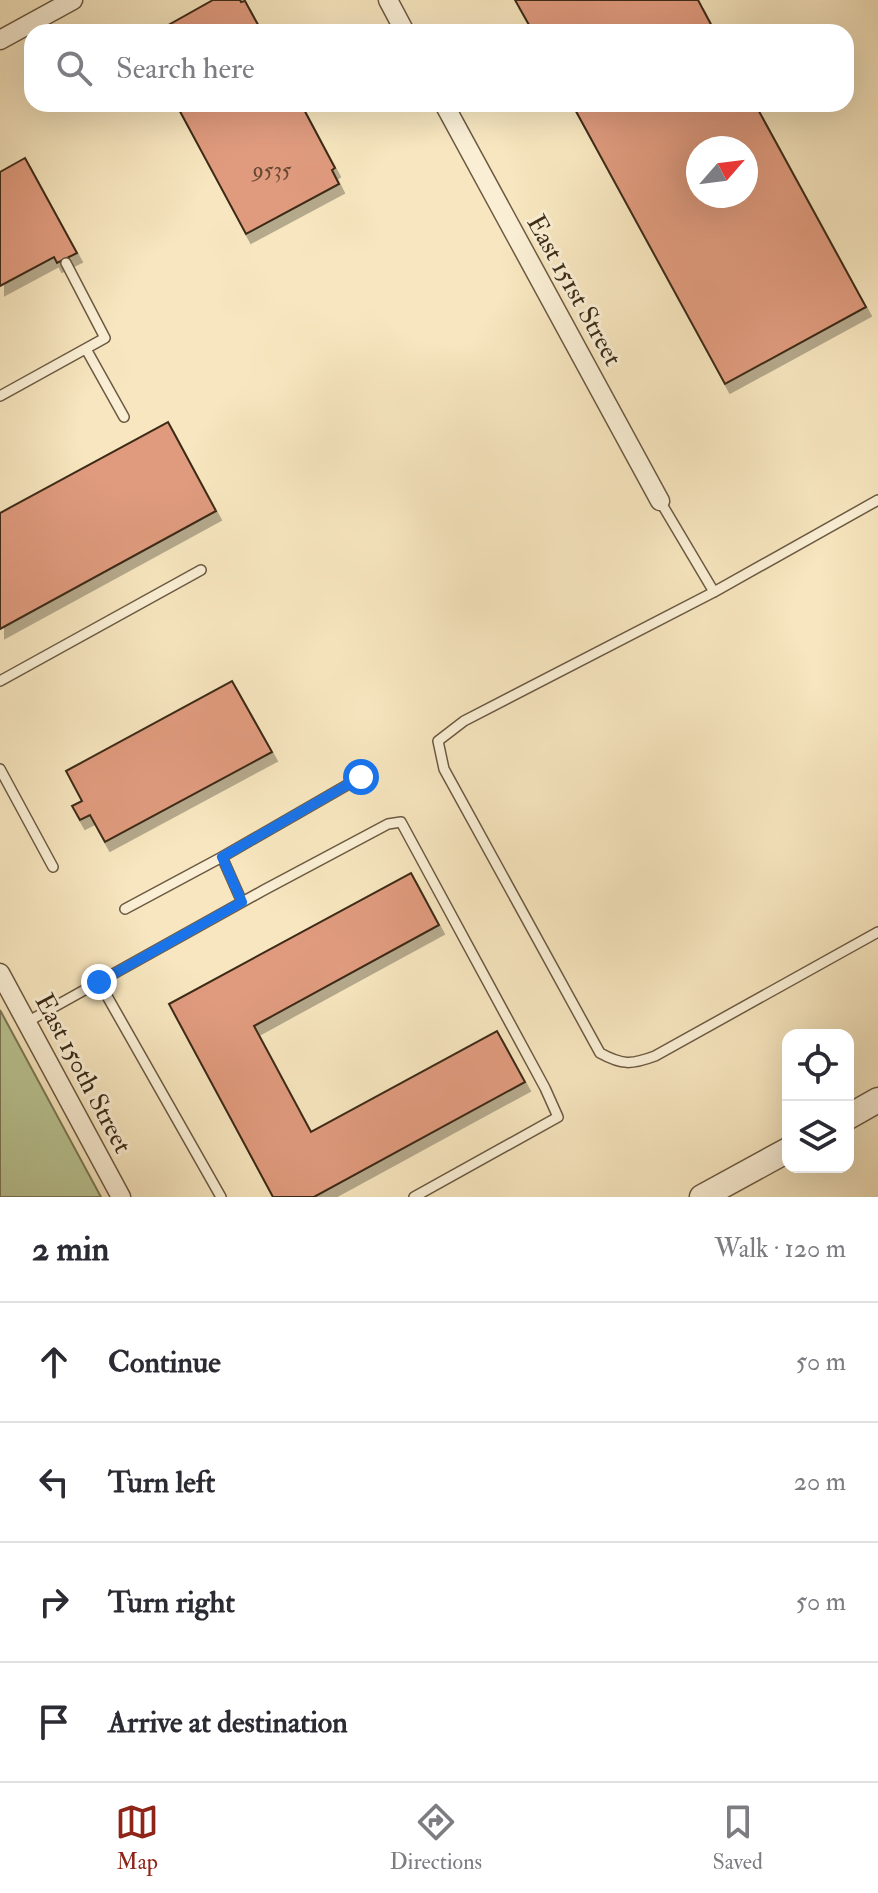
<!DOCTYPE html>
<html lang="en">
<head>
<meta charset="utf-8">
<style>
  :root { --surface:#fff; --page:#f2f2f3; --text:#2b2b33; --muted:#7c7c81; --line:#e1e1e2; --accent:#8f2418 }
  body { margin:0; font-family:"IM FELL Double Pica",serif; background:var(--page); color:var(--text) }
  .controls { position:absolute; right:24px; bottom:24px; display:grid; overflow:hidden; border-radius:16px; box-shadow:0 8px 32px #0002 }
  .controls button { width:72px; height:72px; display:grid; place-items:center; padding:0; border:0; border-bottom:2px solid var(--line); background:var(--surface); color:var(--text); font:40px sans-serif }
  .compass { position:absolute; left:686px; top:136px; width:72px; height:72px; border-radius:50%; background:var(--surface); box-shadow:0 8px 32px #0002; rotate:62deg }
  .stop { position:absolute; width:24px; height:24px; margin:-18px; border:6px solid #1a73e8; border-radius:50%; background:#fff }
  .stop.end { background:#1a73e8; border-color:#fff; box-shadow:0 2px 8px #0008 }
  .list { margin:0; padding:0; list-style:none }
  h2 { display:flex; justify-content:space-between; align-items:center; height:104px; margin:0; padding:0 32px; font-size:34px }
  h2 small { font-size:26px; font-weight:400; color:var(--muted) }
  .list li { display:grid; grid-template-columns:52px 1fr auto; gap:24px; align-items:center; box-sizing:border-box; height:120px; padding:0 32px; border-top:2px solid var(--line) }
  .list b { display:block; font-size:30px; white-space:nowrap }
  .list em { font-size:26px; font-style:normal; color:var(--muted) }
  .icon { flex:none; width:44px; height:44px; fill:none; stroke:currentColor; stroke-width:2; stroke-linecap:round; stroke-linejoin:round }
  .map { position:relative; flex:none; width:878px; height:1197px; overflow:hidden }
  .search { position:absolute; background:var(--surface); box-shadow:0 8px 32px #0002; left:24px; right:24px; top:24px; height:88px; display:flex; align-items:center; gap:20px; box-sizing:border-box; padding:0 28px; border-radius:24px; color:var(--muted); font-size:30px }
  .sheet { height:584px; background:var(--surface) }
  nav { display:flex; justify-content:space-around; align-items:center; box-sizing:border-box; height:112px; border-top:2px solid var(--line); background:var(--surface); font-size:22px; color:var(--muted) }
  nav a { display:grid; justify-items:center; gap:4px }
  nav .on { color:var(--accent) }
  .map>svg:first-child { display:block }
</style>
</head>
<body>
<div class="map">
<svg width="878" height="1197" viewBox="0 0 878 1197">
  <defs>
    <filter id="shadow"><feDropShadow dx="5" dy="9" stdDeviation="0" flood-color="#0004"/></filter>
  </defs>
  <rect width="100%" height="100%" fill="#f7e6bf"/>
  <filter id="stains"><feTurbulence type="fractalNoise" baseFrequency=".0025" numOctaves="4"/><feColorMatrix values="0 0 0 0 .2 0 0 0 0 .09 0 0 0 0 .02 0 0 0 .5 -.17"/></filter>
  <radialGradient id="worn" r=".72"><stop offset=".6" stop-color="#630" stop-opacity="0"/><stop offset="1" stop-color="#630" stop-opacity=".3"/></radialGradient>
  <path fill="#bac694" stroke="#7c7956" stroke-width="2" d="M0,1010l101,187h-101z"/>
  <path fill="#e09b7e" stroke="#3d2c18" stroke-width="2" fill-rule="evenodd" filter="url(#shadow)" d="M213,0h27l1,2 4,-1 17,31h-106z
    M515,0h183l17,32h-182z
    M176,104h125l34,64 -3,2 7,14 -93,50z
    M572,104h183l111,203 -141,77zM698,148h48v48h-48z
    M25,158l52,95 -20,10 -3,-6 -54,29v-114z
    M168,422l48,89 -216,118v-116z
    M232,681l40,71 -167,90 -15,-27 -10,5 -8,-14 10,-5 -16,-30z
    M411,873l28,52 -185,101 57,106 186,-101 28,51 -211,115h-41l-104,-193z"/>
  <g fill="none" stroke-linecap="round" stroke-linejoin="round">
    <defs>
      <path id="service" d="M86,349l38,68
        M0,396l105,-58 -39,-75
        M878,500l-164,92 -250,129 -26,20 6,28 156,284c22,12 31,12 55,3l223,-124
        M660,501l54,91
        M0,681l201,-111
        M0,769l53,98
        M242,902l-20,-45 139,-80
        M125,909l97,-52
        M99,982l122,215
        M27,1022l237,-132 124,-66 13,-2 144,266 13,29 -144,80"/>
      <path id="minor" d="M388,0l17,32
        M0,40l73,-40
        M444,104l216,397
        M0,973l121,224"/>
      <path id="tertiary" d="M848,1117l30,-17
        M702,1197l86,-47"/>
    </defs>
    <use href="#service" stroke="#6c5a42" stroke-width="12"/>
    <use href="#minor" stroke="#6c5a42" stroke-width="21"/>
    <use href="#tertiary" stroke="#6c5a42" stroke-width="27"/>
    <use href="#service" stroke="#faefd5" stroke-width="9"/>
    <use href="#minor" stroke="#faefd5" stroke-width="18"/>
    <use href="#tertiary" stroke="#faefd5" stroke-width="24"/>
  </g>
  <g fill="none" stroke-linecap="round" stroke-linejoin="round">
    <path stroke="#1a73e8" stroke-width="10" d="M99,982l143,-80 -20,-45 139,-80"/>
  </g>
  <g text-anchor="middle" stroke-width="6" stroke-linejoin="round" paint-order="stroke">
    <g font-size="22" fill="#664832">
      <text x="272" y="177">9535</text>
    </g>
    <g font-size="26" fill="#3d2c18" stroke="#faefd5">
      <text transform="translate(575 290) rotate(61)" y="9">East 151st Street</text>
      <text transform="translate(84 1073) rotate(62)" y="9">East 150th Street</text>
    </g>
  </g>
  <rect width="100%" height="100%" filter="url(#stains)"/>
  <rect width="100%" height="100%" fill="url(#worn)"/>
</svg>
<div class="controls">
<button><svg class="icon" aria-label="locate" viewBox="0 0 24 24"><circle cx="12" cy="12" r="6"/><path d="M12 2v4M12 18v4M2 12h4M18 12h4"/></svg></button>
<button><svg class="icon" aria-label="layers" viewBox="0 0 24 24"><path d="M12 4l9 5-9 5-9-5zM3 14l9 5 9-5"/></svg></button>
</div>
<svg class="compass" viewBox="-18 -18 36 36"><path d="M0-13l5 13h-10z" fill="#e53935"/><path d="M0 13l5-13h-10z" fill="#7c7c81"/></svg>
<div class="stop" style="left:361px;top:777px"></div>
<div class="stop end" style="left:99px;top:982px"></div>
<div class="search"><svg class="icon" aria-label="search" viewBox="0 0 24 24"><circle cx="10" cy="10" r="6"/><path d="M15 15l6 6"/></svg>Search here</div>
</div>
<section class="sheet">
<h2>2 min<small>Walk · 120 m</small></h2>
<ul class="list">
<li><svg class="icon" aria-label="ahead" viewBox="0 0 24 24"><path d="M12 20V5M6 11l6-6 6 6"/></svg><div><b>Continue</b></div><em>50 m</em></li>
<li><svg class="icon" aria-label="left" viewBox="0 0 24 24"><path d="M17 20v-9H6M10 6l-5 5 5 5"/></svg><div><b>Turn left</b></div><em>20 m</em></li>
<li><svg class="icon" aria-label="right" viewBox="0 0 24 24"><path d="M7 20v-9h11M14 6l5 5-5 5"/></svg><div><b>Turn right</b></div><em>50 m</em></li>
<li><svg class="icon" aria-label="arrive" viewBox="0 0 24 24"><path d="M6 21V4h12l-3 4 3 4H6"/></svg><div><b>Arrive at destination</b></div></li>
</ul>
</section>
<nav>
<a class="on"><svg class="icon" aria-label="map" viewBox="0 0 24 24"><path d="M3 6l6-2 6 2 6-2v14l-6 2-6-2-6 2zM9 4v14M15 6v14"/></svg>Map</a>
<a><svg class="icon" aria-label="directions" viewBox="0 0 24 24"><path d="M12 3l9 9-9 9-9-9zM9 14v-3h6M13 9l2 2-2 2"/></svg>Directions</a>
<a><svg class="icon" aria-label="saved" viewBox="0 0 24 24"><path d="M7 4h10v16l-5-4-5 4z"/></svg>Saved</a>
</nav>
</body>
</html>
